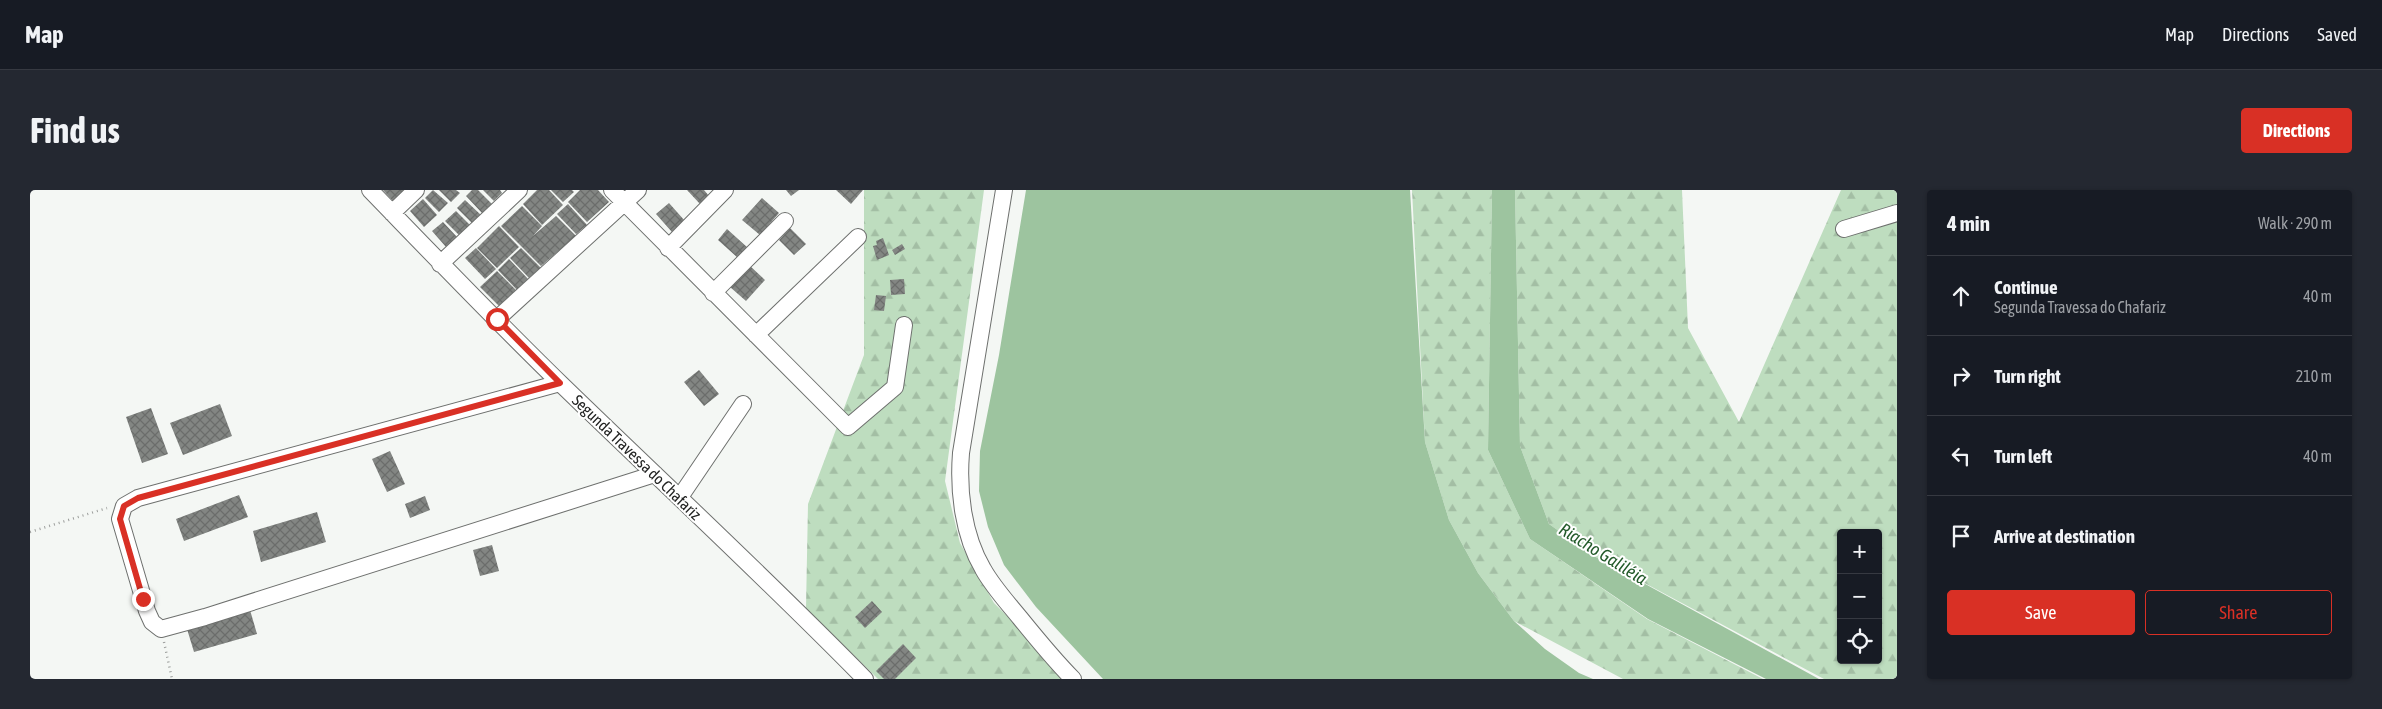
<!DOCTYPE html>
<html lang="en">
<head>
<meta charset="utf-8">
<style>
  :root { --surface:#171b24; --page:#242831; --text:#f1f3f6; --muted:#9ea1a6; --line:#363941; --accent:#d93025 }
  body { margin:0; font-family:"Asap Condensed",sans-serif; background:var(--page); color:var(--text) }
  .controls { position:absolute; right:15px; bottom:15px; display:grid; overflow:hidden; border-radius:5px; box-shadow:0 1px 4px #0004 }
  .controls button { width:45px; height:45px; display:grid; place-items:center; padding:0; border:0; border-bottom:1px solid var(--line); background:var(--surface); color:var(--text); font:25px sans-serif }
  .stop { position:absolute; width:15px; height:15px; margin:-11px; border:4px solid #d93025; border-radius:50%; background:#fff }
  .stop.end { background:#d93025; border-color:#fff; box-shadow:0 1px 5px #0008 }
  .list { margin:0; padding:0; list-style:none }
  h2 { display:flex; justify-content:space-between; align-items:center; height:65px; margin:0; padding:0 20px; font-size:21px }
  h2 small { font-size:16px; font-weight:400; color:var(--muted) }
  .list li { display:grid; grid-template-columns:32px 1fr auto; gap:15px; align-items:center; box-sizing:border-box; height:80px; padding:0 20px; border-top:1px solid var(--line) }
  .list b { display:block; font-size:19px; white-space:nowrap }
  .list p { margin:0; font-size:16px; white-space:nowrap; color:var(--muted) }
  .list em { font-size:16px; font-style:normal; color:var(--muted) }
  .actions { display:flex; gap:10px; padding:15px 20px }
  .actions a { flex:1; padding:11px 0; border:1px solid var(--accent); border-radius:5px; text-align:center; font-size:18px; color:var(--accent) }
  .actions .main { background:var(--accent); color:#fff }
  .icon { flex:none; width:28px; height:28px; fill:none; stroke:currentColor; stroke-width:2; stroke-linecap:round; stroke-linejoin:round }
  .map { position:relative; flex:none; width:1867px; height:489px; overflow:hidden; border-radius:5px }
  header { display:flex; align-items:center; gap:30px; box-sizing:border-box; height:70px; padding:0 25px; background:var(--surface); border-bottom:1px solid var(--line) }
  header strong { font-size:24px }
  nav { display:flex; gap:28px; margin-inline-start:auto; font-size:18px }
  .intro { display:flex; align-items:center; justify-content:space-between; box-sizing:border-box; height:120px; padding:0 30px }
  h1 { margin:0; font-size:35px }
  .button { padding:12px 22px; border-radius:5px; background:var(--accent); color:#fff; font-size:18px; font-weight:700 }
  main { display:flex; gap:30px; padding:0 30px }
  aside { flex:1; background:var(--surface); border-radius:5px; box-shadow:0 1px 4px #0004 }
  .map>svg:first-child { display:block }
</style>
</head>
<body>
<header>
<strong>Map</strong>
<nav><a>Map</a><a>Directions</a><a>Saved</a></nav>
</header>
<div class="intro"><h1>Find us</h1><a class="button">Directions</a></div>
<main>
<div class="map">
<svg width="1867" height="489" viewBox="0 0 1867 489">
  <defs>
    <pattern id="forest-firs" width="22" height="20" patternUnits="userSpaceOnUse" patternTransform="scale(1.25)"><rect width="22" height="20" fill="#beddbf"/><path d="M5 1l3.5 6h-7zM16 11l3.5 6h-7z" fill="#a3bea4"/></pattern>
    <pattern id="building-cross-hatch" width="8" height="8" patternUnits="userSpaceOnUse" patternTransform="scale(1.25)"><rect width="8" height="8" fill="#838683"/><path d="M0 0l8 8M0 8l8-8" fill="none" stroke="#6b6d6b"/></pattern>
  </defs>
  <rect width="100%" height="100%" fill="#f4f7f4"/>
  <path fill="url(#forest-firs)" fill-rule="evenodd" d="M834,0h120l-39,291 15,62 34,60 77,76h-193l-72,-71 2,-104 56,-149z
    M1382,0h80l-4,260 42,89 117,80 116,60h-140l-109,-58 -36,-48 -29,-53 -24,-78z
    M1485,0h167l6,138 51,94 102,-232h56v489h-73l-230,-123 -45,-32 -29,-78zM1811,343h37v127h-37z"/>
  <path fill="#9dc49f" d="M996,0h384l15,252 24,78 29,53 36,48 31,28 34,24 14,6h-490l-67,-72 -32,-42 -16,-38 -9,-36 1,-40 19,-96z
    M1462,0h23l5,256 29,78 45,32 225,123h-53l-118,-60 -118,-80 -42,-89z"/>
  <path fill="url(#building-cross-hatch)" d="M353,0h22l-12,11z
    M403,0l15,13 -9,9 -14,-14z
    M409,0h17l4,3 -9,9z
    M442,0h6l14,14 -10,9 -16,-17z
    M453,0h17l2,3 -8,8z
    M507,0h12l14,15 -21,20 -19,-21z
    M521,0h21l2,2 -11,10z
    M550,0h18l11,12 -22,20 -19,-20z
    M657,0h17l5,6 -9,8z
    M756,0h13l-8,6z
    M806,0h27l-12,14z
    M732,8l17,15 -19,22 -18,-15z
    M393,9l14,16 -13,12 -14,-16z
    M435,10l16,15 -9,8 -15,-15z
    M639,13l16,18 -13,11 -16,-18z
    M538,14l19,21 -11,9 -19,-20z
    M492,16l20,20 -9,10 23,-20 20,20 -35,30 -40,-40z
    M426,21l15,15 -11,10 -15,-15z
    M413,32l14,15 -11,10 -14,-16z
    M469,36l20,21 -22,21 -20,-20z
    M760,38l16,16 -12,11 -15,-15z
    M697,39l21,19 -10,10 -20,-18z
    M853,48l6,17 -12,5 -4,-14 4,-1 -1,-4z
    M872,54l3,5 -10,6 -3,-5z
    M446,58l20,21 -11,10 -20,-21z
    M491,58l20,20 -12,10 -19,-20z
    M479,69l20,21 -12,10 -19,-20z
    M719,75l16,15 -19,21 -16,-14z
    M467,81l20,20 -17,16 -20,-20z
    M874,89l1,15 -14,1 -1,-15z
    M846,105l10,1 -2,15 -10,-1z
    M669,180l20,24 -15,12 -20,-24z
    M190,214l12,32 -49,19 -13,-32z
    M121,218l17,46 -26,9 -16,-46z
    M360,261l15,33 -18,8 -15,-33z
    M209,305l9,22 -64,24 -8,-22z
    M395,306l5,14 -20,8 -5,-14z
    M287,322l9,30 -65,20 -8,-31z
    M462,355l7,26 -19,5 -7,-26z
    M842,411l10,11 -17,16 -10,-11z
    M220,420l7,24 -63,18 -7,-23z
    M873,454l13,14 -21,21h-11l-8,-8z"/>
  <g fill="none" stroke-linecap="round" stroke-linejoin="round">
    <defs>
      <path id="minor" d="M340,0c63,65 126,131 191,194 101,98 205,194 304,295
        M582,0l236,237 47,-40 9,-62
        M974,0l-43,263c-3,38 2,82 22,116 10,18 24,33 37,49 17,21 34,42 53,61
        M362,23l24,-23
        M1814,39l53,-16
        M638,58l57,-58
        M410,74l79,-74
        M683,103l72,-72
        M467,129l141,-129
        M726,145l102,-98
        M530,193l-422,115 -14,8 -4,13 27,92 5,11 9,7 44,-12 450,-143
        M650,307l63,-93"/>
    </defs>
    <use href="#minor" stroke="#6e706e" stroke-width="18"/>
    <path stroke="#9c9e9c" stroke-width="2.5" stroke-dasharray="1 4" stroke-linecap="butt" d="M0,342l77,-24
      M134,452l8,37"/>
    <use href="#minor" stroke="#fff" stroke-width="16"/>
  </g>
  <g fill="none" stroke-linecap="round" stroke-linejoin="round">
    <path stroke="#d93025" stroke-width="6" d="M113,409l-23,-80 4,-13 14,-8 422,-115 -63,-64"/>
  </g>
  <g text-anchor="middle" stroke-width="4" stroke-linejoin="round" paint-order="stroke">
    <g font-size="16" fill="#232423" stroke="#fff">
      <text transform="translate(607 267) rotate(44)" y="6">Segunda Travessa do Chafariz</text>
    </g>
    <g font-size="18" font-style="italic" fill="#245b2b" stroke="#fff">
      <text transform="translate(1573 364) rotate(32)" y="6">Riacho Galiléia</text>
    </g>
  </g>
</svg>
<div class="controls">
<button>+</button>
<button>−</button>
<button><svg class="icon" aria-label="locate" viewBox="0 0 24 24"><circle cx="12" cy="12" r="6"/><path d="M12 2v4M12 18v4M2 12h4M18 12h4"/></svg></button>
</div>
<div class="stop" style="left:467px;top:129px"></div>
<div class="stop end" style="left:113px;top:409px"></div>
</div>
<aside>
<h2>4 min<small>Walk · 290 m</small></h2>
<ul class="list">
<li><svg class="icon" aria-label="ahead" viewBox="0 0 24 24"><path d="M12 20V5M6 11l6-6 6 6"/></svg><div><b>Continue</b><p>Segunda Travessa do Chafariz</p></div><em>40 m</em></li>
<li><svg class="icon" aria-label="right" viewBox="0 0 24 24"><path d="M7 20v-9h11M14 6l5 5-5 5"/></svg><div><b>Turn right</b></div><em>210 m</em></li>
<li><svg class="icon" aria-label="left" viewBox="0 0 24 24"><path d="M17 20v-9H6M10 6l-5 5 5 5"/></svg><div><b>Turn left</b></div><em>40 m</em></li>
<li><svg class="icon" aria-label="arrive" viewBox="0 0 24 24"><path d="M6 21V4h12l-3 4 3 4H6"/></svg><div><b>Arrive at destination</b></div></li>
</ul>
<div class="actions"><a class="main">Save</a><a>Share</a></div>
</aside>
</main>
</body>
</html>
